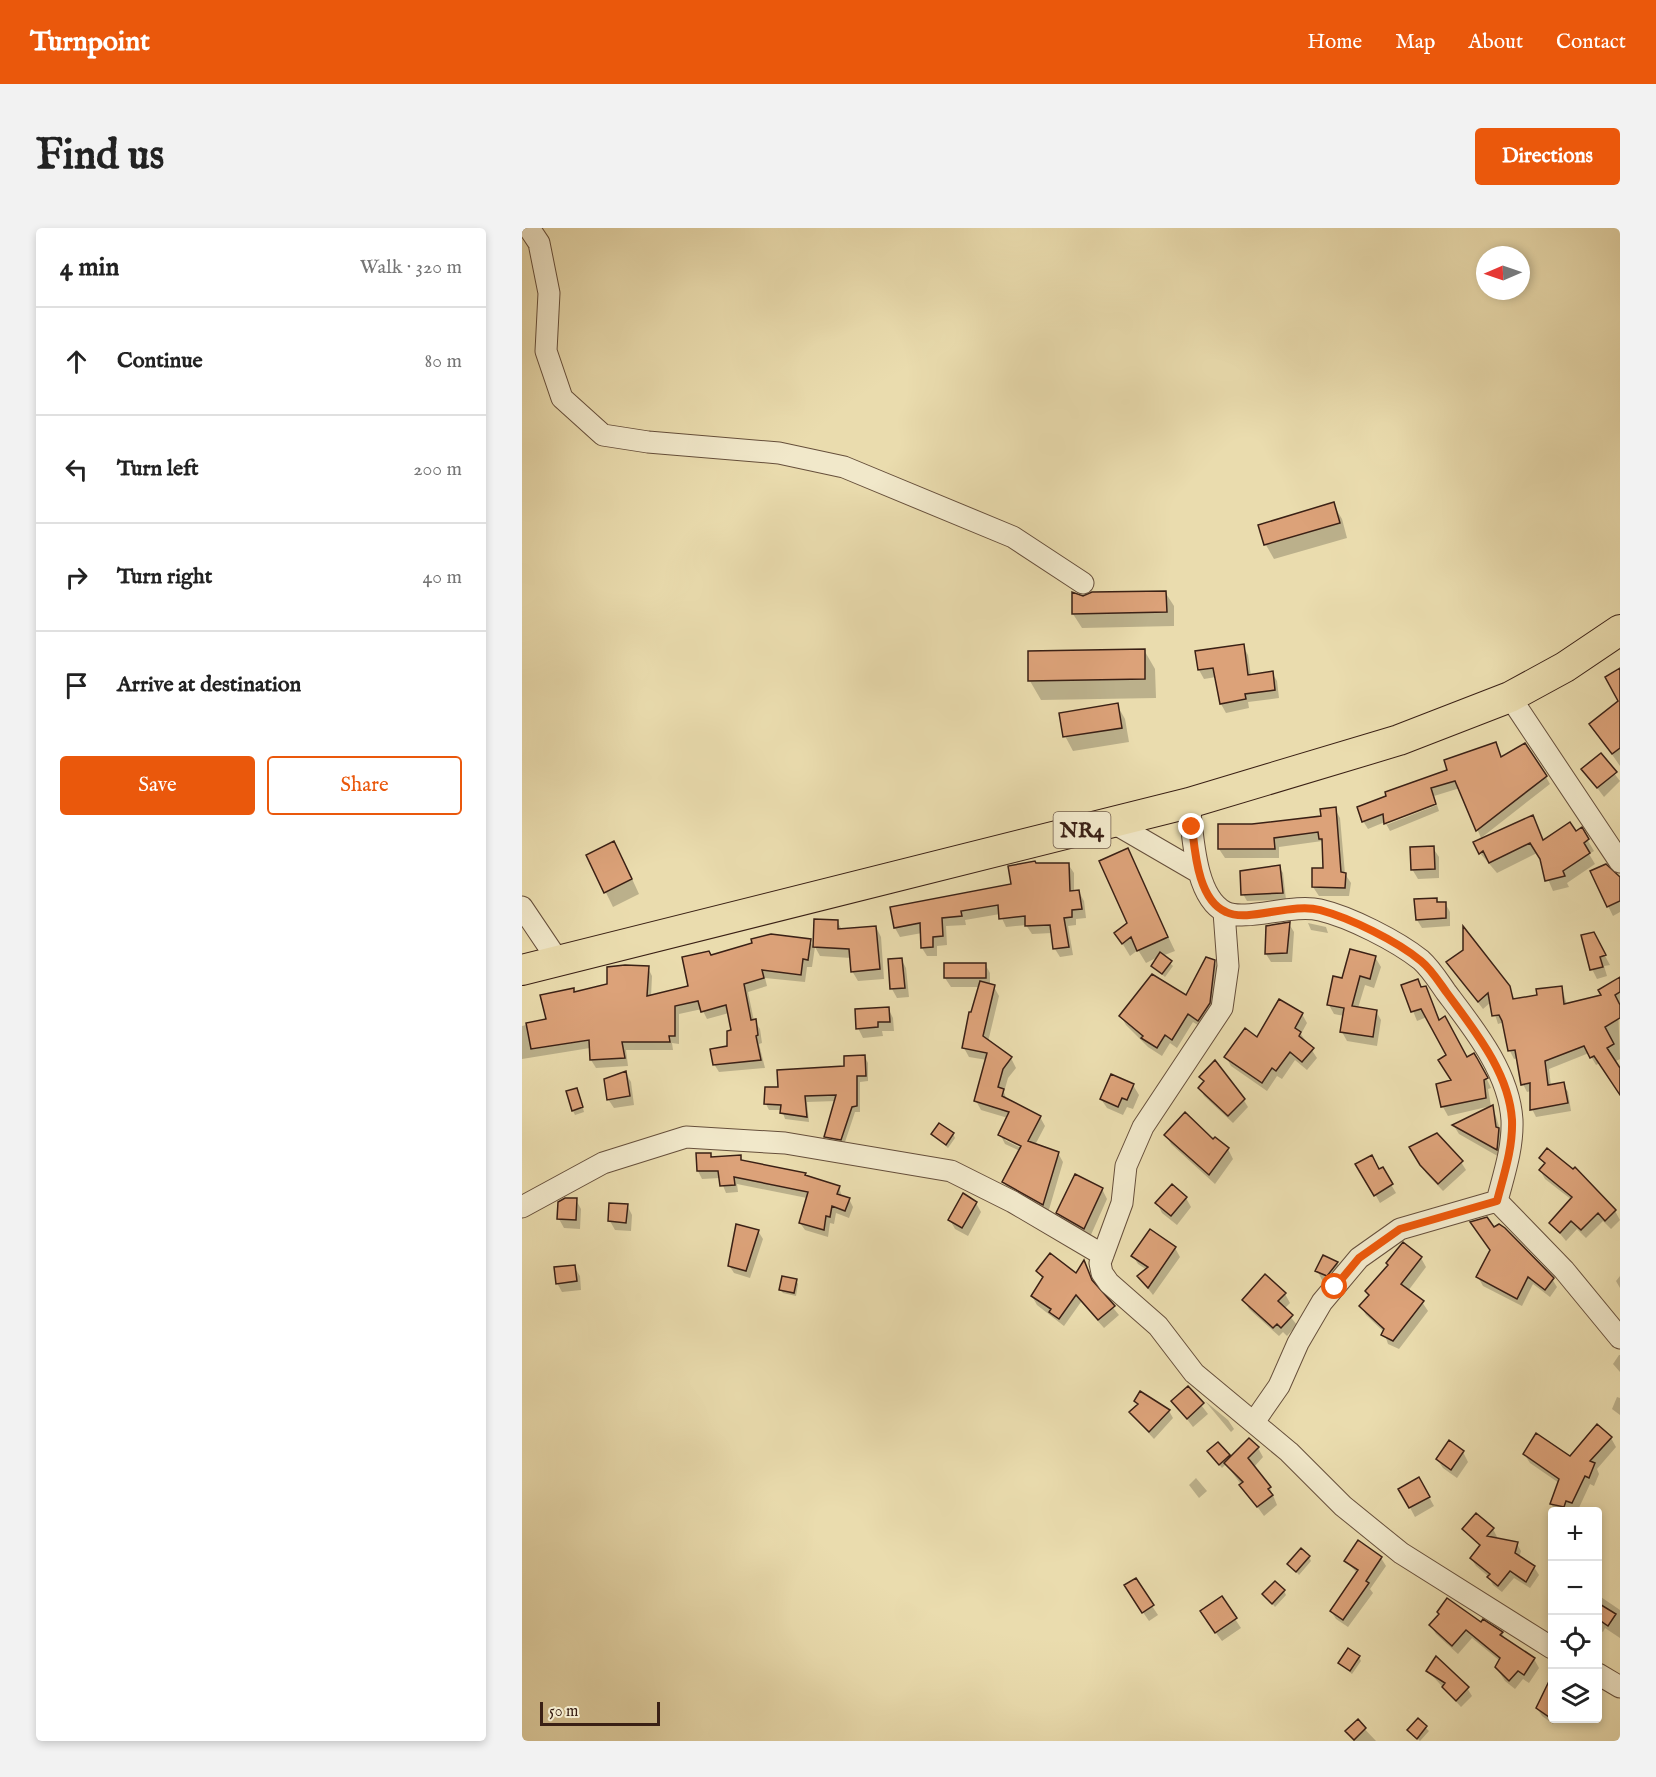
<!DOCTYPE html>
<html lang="en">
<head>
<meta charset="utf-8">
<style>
  :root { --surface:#fff; --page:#f2f2f2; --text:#222; --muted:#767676; --line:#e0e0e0; --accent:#ea580c }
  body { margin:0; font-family:"IM FELL English",serif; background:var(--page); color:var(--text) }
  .controls { position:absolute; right:18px; bottom:18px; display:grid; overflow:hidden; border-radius:6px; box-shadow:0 3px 9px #0003 }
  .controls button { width:54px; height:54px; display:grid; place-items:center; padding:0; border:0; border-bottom:2px solid var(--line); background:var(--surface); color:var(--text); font:30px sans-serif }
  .compass { position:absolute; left:954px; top:18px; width:54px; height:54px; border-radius:50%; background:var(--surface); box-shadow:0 3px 9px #0003; rotate:268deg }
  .scale { position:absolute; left:18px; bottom:15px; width:120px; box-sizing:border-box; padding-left:6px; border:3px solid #3a2015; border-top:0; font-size:16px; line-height:21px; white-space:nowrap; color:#3a2015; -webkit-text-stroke:4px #f1e8ca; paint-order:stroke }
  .stop { position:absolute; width:18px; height:18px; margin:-14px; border:4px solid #ea580c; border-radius:50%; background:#fff }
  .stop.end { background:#ea580c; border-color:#fff; box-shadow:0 2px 6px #0008 }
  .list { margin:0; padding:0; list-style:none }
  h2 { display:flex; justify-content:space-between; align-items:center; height:78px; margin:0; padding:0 24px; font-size:26px }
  h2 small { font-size:20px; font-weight:400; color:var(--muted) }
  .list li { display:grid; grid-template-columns:39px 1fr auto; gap:18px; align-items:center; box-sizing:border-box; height:108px; padding:0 24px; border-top:2px solid var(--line) }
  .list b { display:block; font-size:22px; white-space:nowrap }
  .list em { font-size:20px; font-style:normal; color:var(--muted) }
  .actions { display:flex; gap:12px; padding:18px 24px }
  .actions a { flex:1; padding:14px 0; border:2px solid var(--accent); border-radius:6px; text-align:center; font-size:21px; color:var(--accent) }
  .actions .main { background:var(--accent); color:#fff }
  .icon { flex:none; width:33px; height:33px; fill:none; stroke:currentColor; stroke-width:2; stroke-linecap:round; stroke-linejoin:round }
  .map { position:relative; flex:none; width:1098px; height:1513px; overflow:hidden; border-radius:6px }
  header { display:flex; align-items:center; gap:36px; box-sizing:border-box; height:84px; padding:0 30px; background:var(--accent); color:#fff }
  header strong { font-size:28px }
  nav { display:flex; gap:33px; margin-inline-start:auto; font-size:21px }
  .intro { display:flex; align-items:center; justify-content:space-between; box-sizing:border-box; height:144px; padding:0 36px }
  h1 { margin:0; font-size:42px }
  .button { padding:15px 27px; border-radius:6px; background:var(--accent); color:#fff; font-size:21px; font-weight:700 }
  main { display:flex; gap:36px; padding:0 36px }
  aside { flex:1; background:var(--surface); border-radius:6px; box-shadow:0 3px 9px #0003 }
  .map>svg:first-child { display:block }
</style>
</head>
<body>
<header>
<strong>Turnpoint</strong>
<nav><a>Home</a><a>Map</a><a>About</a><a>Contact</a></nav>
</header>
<div class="intro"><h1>Find us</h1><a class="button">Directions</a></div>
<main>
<aside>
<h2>4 min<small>Walk · 320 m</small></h2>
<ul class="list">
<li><svg class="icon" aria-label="ahead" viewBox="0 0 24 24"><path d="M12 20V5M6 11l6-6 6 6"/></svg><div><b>Continue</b></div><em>80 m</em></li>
<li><svg class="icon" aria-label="left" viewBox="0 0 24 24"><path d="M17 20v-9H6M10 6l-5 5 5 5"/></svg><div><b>Turn left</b></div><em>200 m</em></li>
<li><svg class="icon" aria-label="right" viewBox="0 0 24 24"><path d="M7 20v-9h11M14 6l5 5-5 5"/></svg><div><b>Turn right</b></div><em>40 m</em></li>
<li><svg class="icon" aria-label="arrive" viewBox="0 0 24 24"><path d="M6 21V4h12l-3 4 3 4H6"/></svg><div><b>Arrive at destination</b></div></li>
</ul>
<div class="actions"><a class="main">Save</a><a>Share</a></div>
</aside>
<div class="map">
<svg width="1098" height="1513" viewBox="0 0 1098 1513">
  <rect width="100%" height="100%" fill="#eadcae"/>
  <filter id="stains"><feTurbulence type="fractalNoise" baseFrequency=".00333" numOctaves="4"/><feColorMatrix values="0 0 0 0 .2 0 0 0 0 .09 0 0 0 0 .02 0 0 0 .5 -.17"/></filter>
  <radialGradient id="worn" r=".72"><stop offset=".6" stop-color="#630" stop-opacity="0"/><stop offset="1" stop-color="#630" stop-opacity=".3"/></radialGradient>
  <path fill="#0003" fill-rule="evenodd" d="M811,276l9,15 5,19 -73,21 -8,-14z
    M643,364l9,14v20l-92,2 -9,-14z
    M721,418l5,9 3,21 21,-3 5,8 2,17 -31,4 1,6 -23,5 -5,-9 -5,-27 -12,2 -5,-9 -2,-18z
    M622,422l11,19 1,29 -115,2 -11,-19z
    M595,477l8,14 4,23 -56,9 -8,-15z
    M1098,481v57l-29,-42z
    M973,516l7,14 44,19 4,7 -69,54 -21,-50 -26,8 2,6 -50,20v3l51,-20 2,6 -49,20 -5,-9 -17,7 -5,-8z
    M1078,527l20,26 -16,16 -21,-28z
    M813,581l5,9 5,56 6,9 -2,13h-30l-6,-9 11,-17 -2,-29 -43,6v11h-54l-6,-9 34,-24 70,-8z
    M1010,589l12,24 37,-12 13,22 -5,3 6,10 -28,19 2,4 -16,4 -16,-38 -40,20 -17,-20 -5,-11z
    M911,620l6,9v21l-21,1 -6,-10z
    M605,622l48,101 -13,5 11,10 -8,11 -13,-11 6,-9 -12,6 -8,-13 -8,6 -14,-23 13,-10z
    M66,628l34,1 17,37 -26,13z
    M546,636l6,9v19h5l5,9 2,17 -10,1v6l-8,1 5,29 -13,2 -5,-8 -3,-16 -20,1 -6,-9 -20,2 -6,-13 -35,6 1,5 -20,1 1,19 -10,1v10h-10l-5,-8v-15l-22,4 -5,-9 -3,-20 120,-23 24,-20z
    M757,639l4,6 3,27 -39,1 -4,-7z
    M1098,652v32l-7,4 -5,-10z
    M914,671l3,4h6l5,9v14l-28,2 -5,-8z
    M294,692l21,1 5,9 34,-3 5,10 3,42 -26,2 -6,-10 -1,-13 -31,-2 -5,-9 -3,20h-5l-2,15 -40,-4 2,8 -19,6 6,29 6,8 2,14 -3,1 6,24 -46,4 -5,-8 14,-17 4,-16 -3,-18 -22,6 -5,-10 -23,5v30l-7,-1 1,7h-47l2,16 -32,2 -5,-8 -1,-12 -68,11v-33l26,-6 25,-31 2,4 34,-8 39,-17 4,8 -1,21 39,-9 21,-31 99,-16 4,7z
    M786,695l18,4 2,6 -17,-3z
    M767,696l5,8 -2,30h-21l-5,-8z
    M1076,715l12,22 -6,1 3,10 -10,3 -5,-10z
    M853,729l6,10 -7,21 -9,-3 -7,23 18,3 5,9 -4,26 -30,-5 -5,-9 2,-16 -10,-2 -5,-9 14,-26z
    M379,731l5,9 3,29 -12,1 -5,-9z
    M692,733l5,9 -5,43 -10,16 -11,-7 -16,26 -7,-5 -8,13 -14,-9 -22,-22 -5,-9 65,-18z
    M926,735l61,24 6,13 47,-12 5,17 36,-9 17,-17v23l-2,2 2,55 -6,3 6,9v22l-20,-30 -4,2 -7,-12 -40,16 2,17 12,-2 5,8 3,19 -35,6 -4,-8 -1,-18 -4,1 -4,-8 -5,-26 -4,1 -4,-8 -6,-29 -6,2 -7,-22 -8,7z
    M463,736l5,9v12l4,2 5,9 -11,46 23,16 5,10 -8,10 -4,14 3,9 33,16 5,9 -10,19 23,8 5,9 -15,51 -39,-22 -5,-9 16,-31 -15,-7 -5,-10 8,-16 -27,-8 -5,-9 11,-41 -18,-3 -5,-9 16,-61h-29l-6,-9zM483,908l23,12 -1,3 -22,-11z
    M881,758l23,2 14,33 27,37 15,11 9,19 -3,1 3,17 -43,10 -5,-9 -5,-22 15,-3 -5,-27 -21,-38 -10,4z
    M366,780l5,10 1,13h-12l1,5 -20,2 -5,-10z
    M780,786l5,9 -6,11 16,24 -10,12 -12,-10 -13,19 -5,-3 -10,15 -36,-25 -5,-9z
    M343,829l3,6v18l-8,1v30h-5l-11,33 -15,-3 -4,-6 11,-35 -29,1 2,20 -24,-3 -3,-9h-13l-3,-6 13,-15 66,-21z
    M104,845l5,9 3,23 -20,3 -6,-9z
    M679,849l42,22 5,8 -15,16 -29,-27 -4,-8 4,-5z
    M611,857l6,10 -6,14 -6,-2 -4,8 -16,-7 -6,-9z
    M57,865l5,19 -9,3 -2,-4z
    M971,879l10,32 -2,19 -42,-24 -5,-8z
    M411,906h20l2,4 -7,10z
    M644,907l48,7 1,-3 13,10 5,10 -18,25 -44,-40z
    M889,919l50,15 5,8 -23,21 -17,-18z
    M188,926l3,4 27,-1 3,5 62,12 34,13 3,10 7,2 4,8 -4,11 -13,-5 -2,11 -4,-1 -2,14 -23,-7 -5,-7 7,-25 -70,-14 1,8 -12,1 -6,-15 -18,1 -4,-8z
    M1018,930l33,13 2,-2 40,42 5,9 -9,9 -8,-8 -17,17 -9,-9 -11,12 -15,-18 21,-23 -27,-21 -5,-9 5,-5z
    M836,936l21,7 3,-2 14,24 -16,10z
    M580,961l5,10 -17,38 -27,-15 -5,-9z
    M664,970l5,9 -14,18 -15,-12 -5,-10z
    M54,972l5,9 -1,20 -16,-1 -5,-9z
    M454,975l5,9 -13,24 -13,-7 -5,-9z
    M105,977l5,10 -1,16 -16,-1 -5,-9z
    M972,1001l58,50 5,8 -7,10 -17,-13 -11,22 -39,-20 -5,-9 13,-26z
    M236,1003l5,8 -13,39 -16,-5 -5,-8z
    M628,1003l25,17 5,9 -27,38 -14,-18 8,-7 -9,-6 -5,-8z
    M899,1030l5,9 -18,24 14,11 6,9 -29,38 -11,-5 -4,-12 -18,-17 -5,-9 8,-9 -3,-5z
    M562,1035l10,22 25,30 -15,13 -23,-26 -17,24 -27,-21 -5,-9 11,-16 -5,-9 38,4z
    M815,1035l5,9 -9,13 -11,-5 -5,-10z
    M52,1039l6,9 1,14 -19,2 -5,-9z
    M1098,1048v12l-4,-7z
    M274,1052l2,4 -2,12 -13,-3 -3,-4z
    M763,1066l5,9 -6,6 13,16 -10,11 -4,-4 -4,4 -30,-27 -5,-9z
    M1097,1127h1v17l-7,-8z
    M666,1160l20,26 -15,13 -20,-26z
    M618,1165l29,18 4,7 -19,21 -24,-26 8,-7 -3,-5z
    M1095,1169l3,1v17l-8,-6z
    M683,1173l23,19 6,9 -3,3z
    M1089,1210l5,9 -19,22 2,5 -5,12 -4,-2 -13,28h-21l-5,-8 8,-21 -29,-20 -6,-9 47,4z
    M736,1220l5,9 -9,10 16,21 7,17 -13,11 -38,-52 -4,4 -10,-12h17l2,3z
    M941,1224l5,10 -11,16 -14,-10 -6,-9z
    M674,1250l11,13 -8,7 -10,-13z
    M897,1251l15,27 -19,11 -15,-28z
    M942,1301h29l4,8 -2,2 22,5 4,7 -2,7 15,9 5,8 -9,13 -16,-10 -12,14 -9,-7 -4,-8 -13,-11 -5,-8 9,-11z
    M787,1329l2,4 -12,14 -10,-11z
    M859,1330l5,8 -16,23 3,4 -25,34 -12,-8 -5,-8 27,-37 -12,-13z
    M762,1363l2,4 -11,12 -11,-13z
    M609,1367l21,11 6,9 -9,6z
    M1076,1367l22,15v28l-15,-10 -2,4 -5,-3z
    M713,1391l6,9 -19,13 -15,-20z
    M959,1396l21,9 4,8 28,18 5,9 -10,15 -6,-4 -8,10 -10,-8 -9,-14 4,-6 -28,-23 -14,16 -22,-20 -5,-8z
    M837,1429l2,4 -9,13 -12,-10z
    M906,1443l39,17 5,8 -11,11z
    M1030,1450v40h5l-4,6 -11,-8 -5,-8z
    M896,1492l11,11 -9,10 -11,-10z
    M835,1493l19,20h-22l-5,-6z"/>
  <path fill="#dca279" stroke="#3a2015" stroke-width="1.5" d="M812,274l6,21 -76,22 -6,-20z
    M644,363l1,21 -95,2v-22l11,4 9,-4z
    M722,416l4,31 25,-4 2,19 -30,4 1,5 -26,5 -7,-36 -15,2 -3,-19z
    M623,421v30l-117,2v-30z
    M1098,440v80l-8,6 -23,-30 29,-23 -13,-24z
    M596,475l4,25 -59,9 -4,-24z
    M974,514l5,15 24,-14 22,33 -71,55 -21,-50 -24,7 5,16 -52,20 -1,-10 -21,8 -5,-15 29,-11 -1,-4 62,-22 -3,-10z
    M1079,525l16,19 -20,16 -16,-19z
    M814,579l5,65 5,1 -1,15 -33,-1v-19h11l-1,-29h-3l-1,-7 -44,6 1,11h-57v-25h34l69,-8 -1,-7z
    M1011,587l10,25 27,-18 6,9 6,-4 7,12 -5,4 6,10 -27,18 2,5 -20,5 -5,-22 -10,-16 -41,20 -6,-12 -4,3 -6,-12z
    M92,613l18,38 -28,14 -18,-38z
    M912,618l1,23 -24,1 -1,-23z
    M606,620l40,89 -31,14 -6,-14 -9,7 -8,-11 13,-10 -28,-62z
    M513,633l1,2h33l1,28 9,-1 3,19 -10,1v7l-8,1 5,29 -16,2 -3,-24 -25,1v-10l-26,3 -1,-14 -37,6 1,5 -20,2 1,18 -10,1v10l-12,1 -1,-25 -26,5 -4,-21 121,-23 -3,-18z
    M1084,636l14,13v24l-13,6 -17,-36z
    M758,637l3,28 -42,2 -1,-24z
    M915,670v4h9v16l-30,2 -2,-21z
    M292,691l24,1v9l38,-3 4,43 -29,3 -2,-23 -36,-2z
    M768,694l-3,31 -22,1 1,-28z
    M941,698l47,60 3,13 24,-4 -1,-6 26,-3 2,18 37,-9 -3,-5 22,-13v15l-5,3 5,10v13l-15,9 9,17 -7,4 13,20v27l-26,-39 -4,2 -6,-12 -39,15 3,24 16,-3 4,21 -38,7v-27l-9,2 -6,-35 -7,1 -6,-30 -3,-6 -7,1 -4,-23 -10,9 -32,-40 17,-12z
    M1072,704l12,23 -6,2 3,10 -13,3 -9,-35z
    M249,706l40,5 -3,21 -5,-1 -2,16 -39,-5 2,8 -20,6 7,36 5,-1 2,16 -2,1 5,24 -48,5 -3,-16 17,-3v-15l4,-1 -5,-25 -25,7 -3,-11 -23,5v30h-6l1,6h-48l3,16 -35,2 -1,-20 -58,9 -5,-26 20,-4 -6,-24 34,-7v4l33,-8v-17l18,-2 24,1 -2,30 41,-10 -6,-29 27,-6 2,4 41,-12 -1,-4z
    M828,721l26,7 -6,23 -10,-3 -8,30 25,4 -4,27 -33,-5 4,-24 -17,-3 6,-29 9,2z
    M638,724l12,9 -10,13 -11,-8z
    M684,729l9,3 -5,43 -12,18 -10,-7 -16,26 -7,-5 -8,13 -16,-10 2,-2 -24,-20 33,-42 34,21z
    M380,730l3,30 -15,1 -2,-30z
    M422,735h42v15h-42z
    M896,751l3,8 5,-1 13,34 6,-4 22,41 7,-4 3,5 11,20 -4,2 2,18 -45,9 -5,-23 15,-4 -13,-20 8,-5 -25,-46 -10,3 -10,-27z
    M458,753l15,4 -12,51 29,21 -9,12 -5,18 6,2 -2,7 39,20 -13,25 31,11 -16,53 -41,-23 19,-36 -23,-11 11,-23 -35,-11 13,-48 -25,-5 7,-36h2z
    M757,771l24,14 -8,15 6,4 -2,4 15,12 -12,14 -12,-10 -14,19 -4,-3 -10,15 -38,-26 21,-29 12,9z
    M367,779l1,15h-12v5l-22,2 -1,-20z
    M343,827l1,21h-9v30l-5,1 -11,33 -17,-3 12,-42 -31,1 2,21 -27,-4 1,-8 -17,-1 1,-17h13l-1,-17 67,-4v-10z
    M693,832l30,39 -17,17 -30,-28 6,-7 -5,-4z
    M104,843l4,25 -23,4 -3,-21z
    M589,846l23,10 -7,16 -5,-2 -4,9 -18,-8z
    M55,860l6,19 -11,4 -6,-20z
    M971,877l3,22 3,1 -2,22 -45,-25z
    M663,884l28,27 2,-2 14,11 -20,27 -45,-40z
    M417,895l15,10 -8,12 -15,-11z
    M915,905l26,28 -25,23 -18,-19 -11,-18z
    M1025,920l26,21 2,-2 41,43 -11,11 -7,-8 -17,17 -10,-9 -11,12 -11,-10 23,-26 -33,-27 6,-7 -6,-5z
    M174,925h15v4l30,-2v5l65,13 -1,2 35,11 -3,8 13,4 -5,13 -13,-5 -2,11 -4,-1 -2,14 -25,-7 9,-31 -74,-15 1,8 -15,1 -2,-15h-21z
    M850,927l7,14 4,-2 10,17 -19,12 -19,-32z
    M553,946l28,14 -19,41 -28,-16z
    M650,956l15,13 -16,19 -16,-13z
    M441,965l14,9 -15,26 -14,-8z
    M43,970h12l-1,22 -19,-1 1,-17z
    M87,975l19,1 -2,19 -18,-2z
    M965,989l7,10 5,-3 6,4 49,50 -9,12 -17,-13 -11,22 -41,-22 14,-27 -20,-28z
    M214,996l23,6 -13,41 -18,-5z
    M628,1001l26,18 -28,41 -11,-12 11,-9 -17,-11z
    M881,1014l19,15 -21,27 23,17 -31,40 -12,-6 3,-6 -25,-23 10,-11 -4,-4 23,-26 -2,-2z
    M528,1025l26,20 8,-13 8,20 23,26 -17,14 -22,-25 -17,24 -10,-7 2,-3 -20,-13 12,-19 -7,-6z
    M801,1027l15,7 -11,14 -12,-5z
    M53,1037l2,16 -21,3 -2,-17z
    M743,1046l21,19 -8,8 15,14 -12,13 -4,-4 -4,4 -31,-28z
    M260,1048l15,3 -3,14 -15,-3z
    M666,1158l16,17 -17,16 -16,-18z
    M618,1163l30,19 -21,22 -20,-20 9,-8 -4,-3z
    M1075,1196l15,13 -22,24 5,2 -6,15 -4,-2 -13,27 -6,-2 -2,6 -14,-3 9,-25 -36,-25 13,-21 34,23z
    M727,1210l10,9 -11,11 23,29 -3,2 5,6 -16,12 -18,-22 4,-3 -19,-19z
    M927,1212l15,11 -13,19 -15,-11z
    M696,1214l12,13 -11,10 -12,-14z
    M897,1249l11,20 -21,11 -11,-19z
    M954,1285l18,15 -7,8 31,6 -3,11 20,13 -9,16 -16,-11 -12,15 -11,-9 3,-3 -20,-16 10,-13 -18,-16z
    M836,1312l24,17 -16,24 3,2 -26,37 -13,-9 28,-41 -14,-9z
    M779,1320l9,8 -14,16 -9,-8z
    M614,1350l18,27 -12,8 -18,-28z
    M753,1353l10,9 -13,14 -10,-10z
    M700,1368l15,22 -22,15 -15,-22z
    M925,1370l34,24 2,-3 20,13 -3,3 35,23 -11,17 -6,-4 -9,10 -14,-14 5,-9 -34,-28 -14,16 -23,-21 10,-11 -2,-2z
    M1076,1375l18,11 -8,12 -10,-7z
    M826,1420l12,8 -10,15 -12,-8z
    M914,1428l33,31 -13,14 -14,-14 3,-4 -19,-12z
    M1030,1447v44l-16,-11z
    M896,1490l9,8 -10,13 -10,-9z
    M836,1491l8,9 -12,12 -9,-9z"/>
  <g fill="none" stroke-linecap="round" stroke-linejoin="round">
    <defs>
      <path id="minor" d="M7,0l10,15 10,50 -3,58 16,47 41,37 45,7 131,11 65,14 169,70 70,46
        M988,469l110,165
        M667,575c4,31 5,93 36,109 20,10 68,-9 95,-2 30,7 77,31 101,50 10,9 18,22 25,32 28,37 63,80 66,128 1,28 -8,54 -15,81l67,69 56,68
        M590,594l86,50
        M0,679l35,52
        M702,684l4,54 -6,42 -79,119 -17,39 -4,37 -22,60 2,10 7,10 49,43 36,47 95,79 54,54 58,47 151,95
        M0,979l81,-44 83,-26 99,6 166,28 62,31 90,53
        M732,1194l25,-36 19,-43 24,-41 37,-44 41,-29 97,-28
        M1076,1446l22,13"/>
      <path id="highway" d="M0,742l667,-167 210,-63 111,-43 55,-30 55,-37"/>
    </defs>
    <use href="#minor" stroke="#664f3b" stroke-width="23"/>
    <use href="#highway" stroke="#3a2015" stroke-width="32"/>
    <use href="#minor" stroke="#f1e8ca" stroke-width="21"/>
    <use href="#highway" stroke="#eadcae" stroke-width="30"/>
  </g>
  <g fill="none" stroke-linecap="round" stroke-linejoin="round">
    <path stroke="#ea580c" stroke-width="8" d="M670,599c3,25 6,73 34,85 22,11 66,-10 94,-2 30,8 77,31 101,51 10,8 18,21 26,32 27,37 62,79 65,127 1,28 -8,54 -15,81l-97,28 -41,29 -24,29"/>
  </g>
  <g text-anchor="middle" stroke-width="4.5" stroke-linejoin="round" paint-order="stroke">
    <rect fill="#f1e8ca" stroke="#715c4b" stroke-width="1.5" x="531.5" y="584" width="57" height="36" rx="4.5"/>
    <g font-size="21" font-weight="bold" fill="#3a2015">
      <text x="560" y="609">NR4</text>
    </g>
  </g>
  <rect width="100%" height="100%" filter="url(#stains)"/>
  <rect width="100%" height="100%" fill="url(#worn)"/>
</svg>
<div class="controls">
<button>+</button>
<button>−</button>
<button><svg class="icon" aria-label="locate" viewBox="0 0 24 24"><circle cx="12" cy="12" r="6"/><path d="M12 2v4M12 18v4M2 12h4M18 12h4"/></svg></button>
<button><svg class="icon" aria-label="layers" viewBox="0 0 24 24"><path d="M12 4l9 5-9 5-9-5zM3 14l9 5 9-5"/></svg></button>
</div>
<svg class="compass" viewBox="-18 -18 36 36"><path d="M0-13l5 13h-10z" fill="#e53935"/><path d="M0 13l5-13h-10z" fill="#767676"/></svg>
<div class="scale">50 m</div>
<div class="stop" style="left:813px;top:1059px"></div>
<div class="stop end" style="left:670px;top:599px"></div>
</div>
</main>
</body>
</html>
